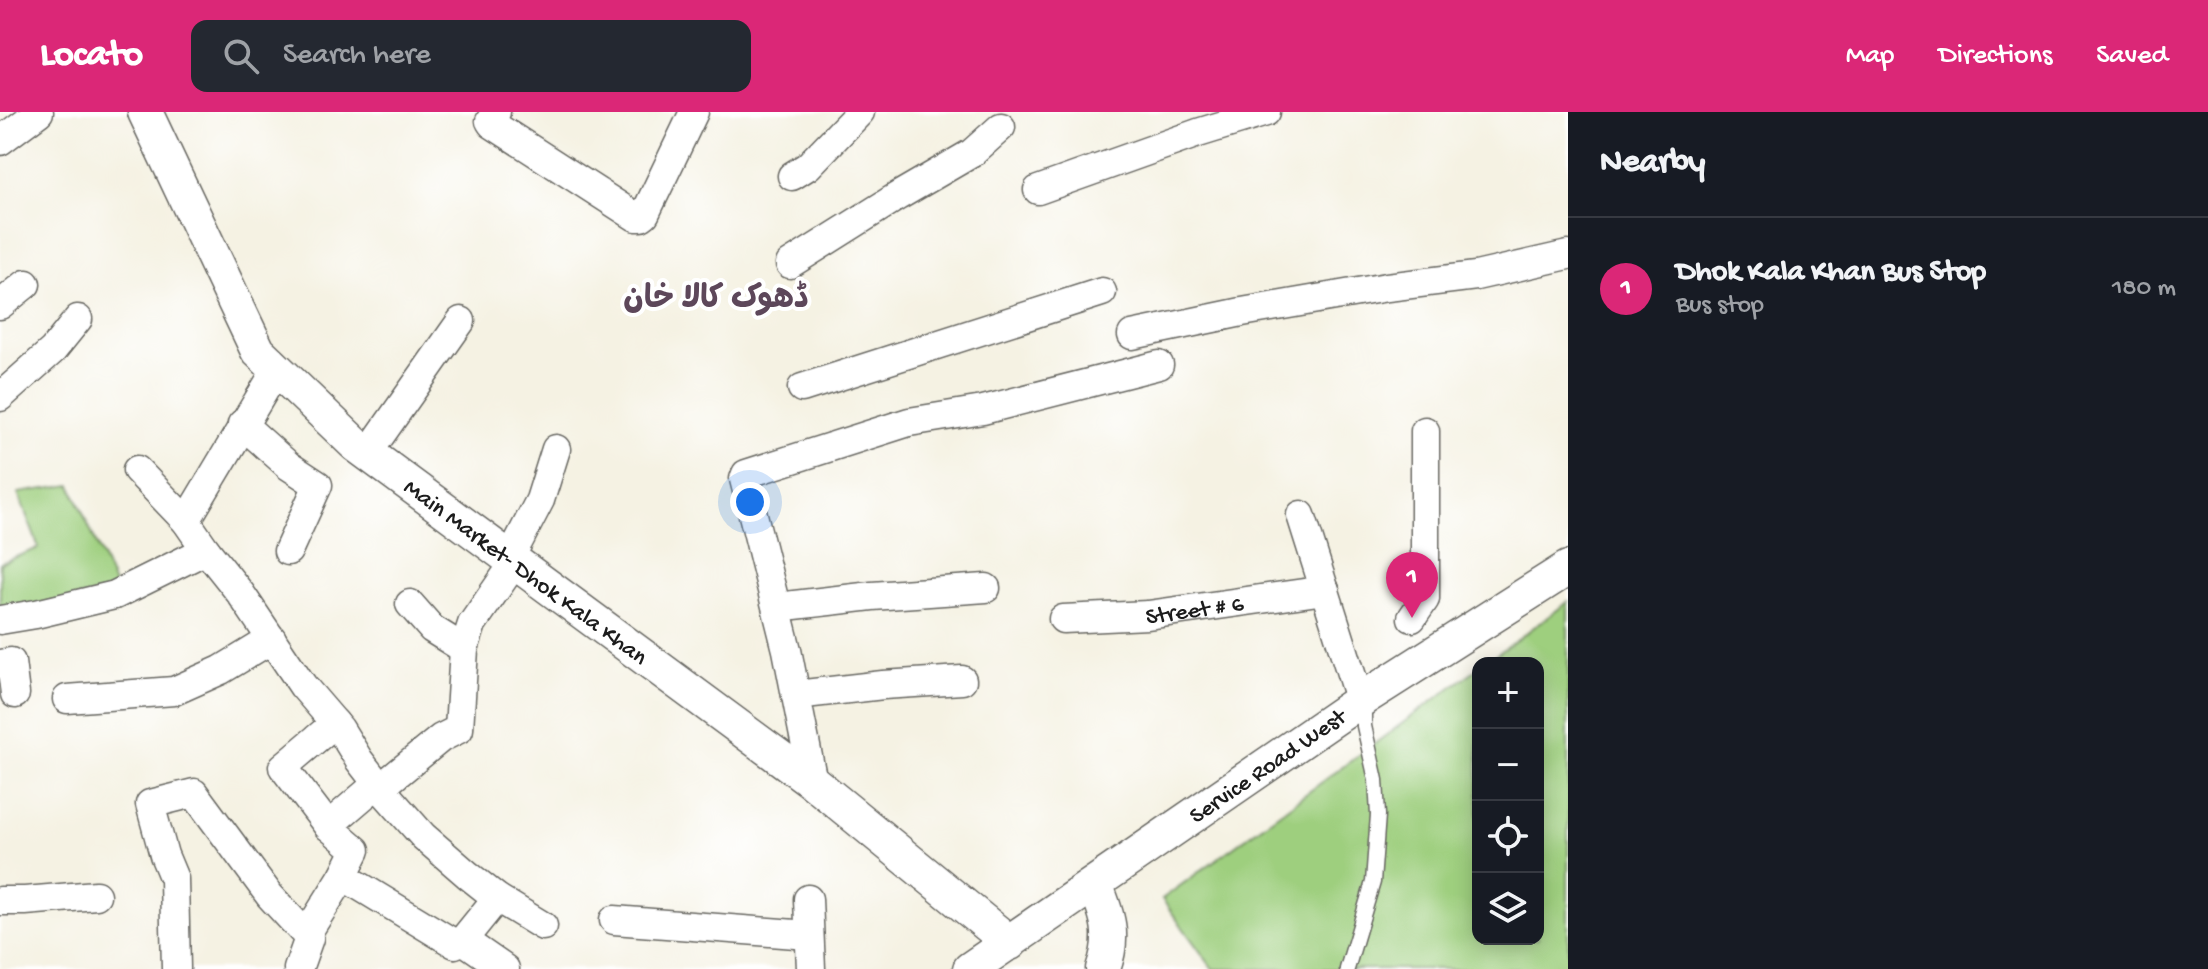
<!DOCTYPE html>
<html lang="en">
<head>
<meta charset="utf-8">
<style>
  :root { --surface:#171b24; --page:#242831; --text:#f1f3f6; --muted:#9ea1a6; --line:#363941; --accent:#db2777 }
  body { margin:0; font-family:"Gochi Hand","Playpen Sans Arabic",sans-serif; background:var(--page); color:var(--text) }
  .controls { position:absolute; right:24px; bottom:24px; display:grid; overflow:hidden; border-radius:16px; box-shadow:0 4px 20px #0003 }
  .controls button { width:72px; height:72px; display:grid; place-items:center; padding:0; border:0; border-bottom:2px solid var(--line); background:var(--surface); color:var(--text); font:40px sans-serif }
  .you { position:absolute; left:750px; top:390px; width:28px; height:28px; margin:-20px; border:6px solid #fff; border-radius:50%; background:#1a73e8; box-shadow:0 0 0 12px #1a73e833 }
  .badge { display:grid; place-items:center; width:52px; height:52px; border-radius:50%; background:var(--accent); color:#fff; font-size:26px; font-weight:700 }
  .pin { position:absolute; translate:-50% -66px; filter:drop-shadow(0 2px 4px #0008) }
  .pin::after { content:''; position:absolute; top:42px; width:28px; height:24px; background:inherit; clip-path:polygon(0 0,100% 0,50% 100%) }
  .list { margin:0; padding:0; list-style:none }
  h2 { display:flex; justify-content:space-between; align-items:center; height:104px; margin:0; padding:0 32px; font-size:34px }
  h2 small { font-size:26px; font-weight:400; color:var(--muted) }
  .list li { display:grid; grid-template-columns:52px 1fr auto; gap:24px; align-items:center; box-sizing:border-box; height:144px; padding:0 32px; border-top:2px solid var(--line) }
  .list b { display:block; font-size:30px; white-space:nowrap }
  .list p { margin:0; font-size:26px; white-space:nowrap; color:var(--muted) }
  .list em { font-size:26px; font-style:normal; color:var(--muted) }
  .icon { flex:none; width:44px; height:44px; fill:none; stroke:currentColor; stroke-width:2; stroke-linecap:round; stroke-linejoin:round }
  .map { position:relative; flex:none; width:1568px; height:857px; overflow:hidden }
  header { display:flex; align-items:center; gap:48px; box-sizing:border-box; height:112px; padding:0 40px; background:var(--accent); color:#fff }
  header strong { font-size:38px }
  nav { display:flex; gap:44px; margin-inline-start:auto; font-size:28px }
  .search { width:560px; height:72px; background:var(--page); display:flex; align-items:center; gap:20px; box-sizing:border-box; padding:0 28px; border-radius:16px; color:var(--muted); font-size:30px }
  main { display:flex }
  aside { flex:1; background:var(--surface) }
  .map>svg:first-child { display:block }
</style>
</head>
<body>
<header>
<strong>Locato</strong>
<div class="search"><svg class="icon" aria-label="search" viewBox="0 0 24 24"><circle cx="10" cy="10" r="6"/><path d="M15 15l6 6"/></svg>Search here</div>
<nav><a>Map</a><a>Directions</a><a>Saved</a></nav>
</header>
<main>
<div class="map">
<svg width="1568" height="857" viewBox="0 0 1568 857">
  <rect width="100%" height="100%" fill="#fff"/>
  <filter id="ink" filterUnits="userSpaceOnUse"><feTurbulence type="fractalNoise" baseFrequency=".0125" numOctaves="2"/><feDisplacementMap in="SourceGraphic" scale="16" xChannelSelector="R" yChannelSelector="G"/><feConvolveMatrix kernelMatrix="1 2 1 2 8 2 1 2 1" color-interpolation-filters="sRGB"/></filter>
  <filter id="wash" filterUnits="userSpaceOnUse"><feTurbulence type="fractalNoise" baseFrequency=".006" numOctaves="4" result="noise"/><feDisplacementMap in="SourceGraphic" scale="32" xChannelSelector="R" yChannelSelector="G"/><feGaussianBlur stdDeviation="1.8" result="paint"/><feColorMatrix in="noise" values="0 0 0 0 0 0 0 0 0 0 0 0 0 0 0 0 0 1.4 0 .05"/><feComposite in="paint" operator="in"/></filter>
  <g filter="url(#wash)">
    <rect width="100%" height="100%" fill="#f5f2e3"/>
    <path fill="#9ecf7e" stroke="#5d764d" stroke-width="2" d="M71,373l45,104 -113,25 -3,-12v-39l39,-15 -21,-55z
      M1568,490v367h-355l-51,-70 316,-231v271h60v-276h-53z"/>
  </g>
  <g filter="url(#ink)">
    <g fill="none" stroke-linecap="round" stroke-linejoin="round">
      <defs>
        <path id="service" d="M1347,857l26,-87 5,-67 -2,-35 -12,-54v-24"/>
        <g id="minor">
          <path d="M496,0l-6,9 2,3 144,93h5l4,-3 49,-102"/>
          <path d="M0,29l39,-29"/>
          <path d="M792,64l16,-10 52,-54"/>
          <path d="M1038,78l160,-57 68,-21"/>
          <path d="M790,152l108,-68 74,-43 29,-26"/>
          <path d="M0,193l26,-21"/>
          <path d="M1132,223l110,-23 145,-25 89,-11 92,-21"/>
          <path d="M802,276l300,-96"/>
          <path d="M0,285l53,-47 25,-31"/>
          <path d="M242,312l47,42 29,19 -30,66"/>
          <path d="M368,341l93,-132"/>
          <path d="M137,358l49,51 20,29 35,44 62,92 37,43 19,31 24,31 40,45 45,39 29,23 46,28"/>
          <path d="M1301,403l59,187"/>
          <path d="M186,409l91,-152"/>
          <path d="M510,446l30,-58 16,-51"/>
          <path d="M410,492l22,25 32,20"/>
          <path d="M777,495l95,-11 114,-8"/>
          <path d="M1412,506l13,-19v-168"/>
          <path id="s1" d="M1063,507l85,-4 177,-25"/>
          <path d="M0,508l36,-6 79,-19 91,-45"/>
          <path d="M0,552l11,-2 4,32"/>
          <path d="M796,583l87,-10 79,-5"/>
          <path d="M67,587l107,-8 47,-21 51,-31"/>
          <path d="M813,670l-26,-132 -43,-171 2,-5 163,-52 74,-12 176,-45"/>
          <path d="M380,676l61,-50 18,-9 5,-80 8,-25 43,-62"/>
          <path d="M328,714l-45,-59 52,-44"/>
          <path d="M343,764l112,68 8,-4 42,29"/>
          <path d="M808,787l3,70"/>
          <path d="M0,789h25l71,-6"/>
          <path d="M614,808l195,15"/>
          <path d="M306,823l37,-59 13,-26 -28,-24 49,-42"/>
          <path d="M463,828l34,-42"/>
          <path d="M176,857l-2,-90 -10,-24 -14,-51 44,-11 76,103 39,42 -11,31"/>
        </g>
        <g id="tertiary">
          <path id="s2" d="M145,0l113,239 97,93 458,338 197,161"/>
          <path d="M1095,772c13,32 20,52 8,85"/>
          <path id="s3" d="M970,857l394,-271 204,-130"/>
        </g>
      </defs>
      <use href="#service" stroke="#686762" stroke-width="17"/>
      <use href="#minor" stroke="#686762" stroke-width="31"/>
      <use href="#tertiary" stroke="#686762" stroke-width="37"/>
      <use href="#service" stroke="#fff" stroke-width="14"/>
      <use href="#minor" stroke="#fff" stroke-width="28"/>
      <use href="#tertiary" stroke="#fff" stroke-width="34"/>
    </g>
  </g>
  <g text-anchor="middle" stroke-width="8" stroke-linejoin="round" paint-order="stroke">
    <g font-size="24" fill="#1c1c1c" stroke="#fff">
      <text dy="8" stroke="none"><textPath href="#s2" startOffset="612">Main Market- Dhok Kala Khan</textPath></text>
      <text dy="8" stroke="none"><textPath href="#s1" startOffset="132">Street # 6</textPath></text>
      <text dy="8" stroke="none"><textPath href="#s3" startOffset="360">Service Road West</textPath></text>
    </g>
    <g font-size="32" font-weight="bold" fill="#5d475a" stroke="#fff">
      <text x="716" y="195">ڈھوک کالا خان</text>
    </g>
  </g>
</svg>
<div class="controls">
<button>+</button>
<button>−</button>
<button><svg class="icon" aria-label="locate" viewBox="0 0 24 24"><circle cx="12" cy="12" r="6"/><path d="M12 2v4M12 18v4M2 12h4M18 12h4"/></svg></button>
<button><svg class="icon" aria-label="layers" viewBox="0 0 24 24"><path d="M12 4l9 5-9 5-9-5zM3 14l9 5 9-5"/></svg></button>
</div>
<div class="you"></div>
<div class="pin badge" style="left:1412px;top:506px">1</div>
</div>
<aside>
<h2>Nearby<small></small></h2>
<ul class="list">
<li><span class="badge">1</span><div><b>Dhok Kala Khan Bus Stop</b><p>Bus stop</p></div><em>180 m</em></li>
</ul>
</aside>
</main>
</body>
</html>
